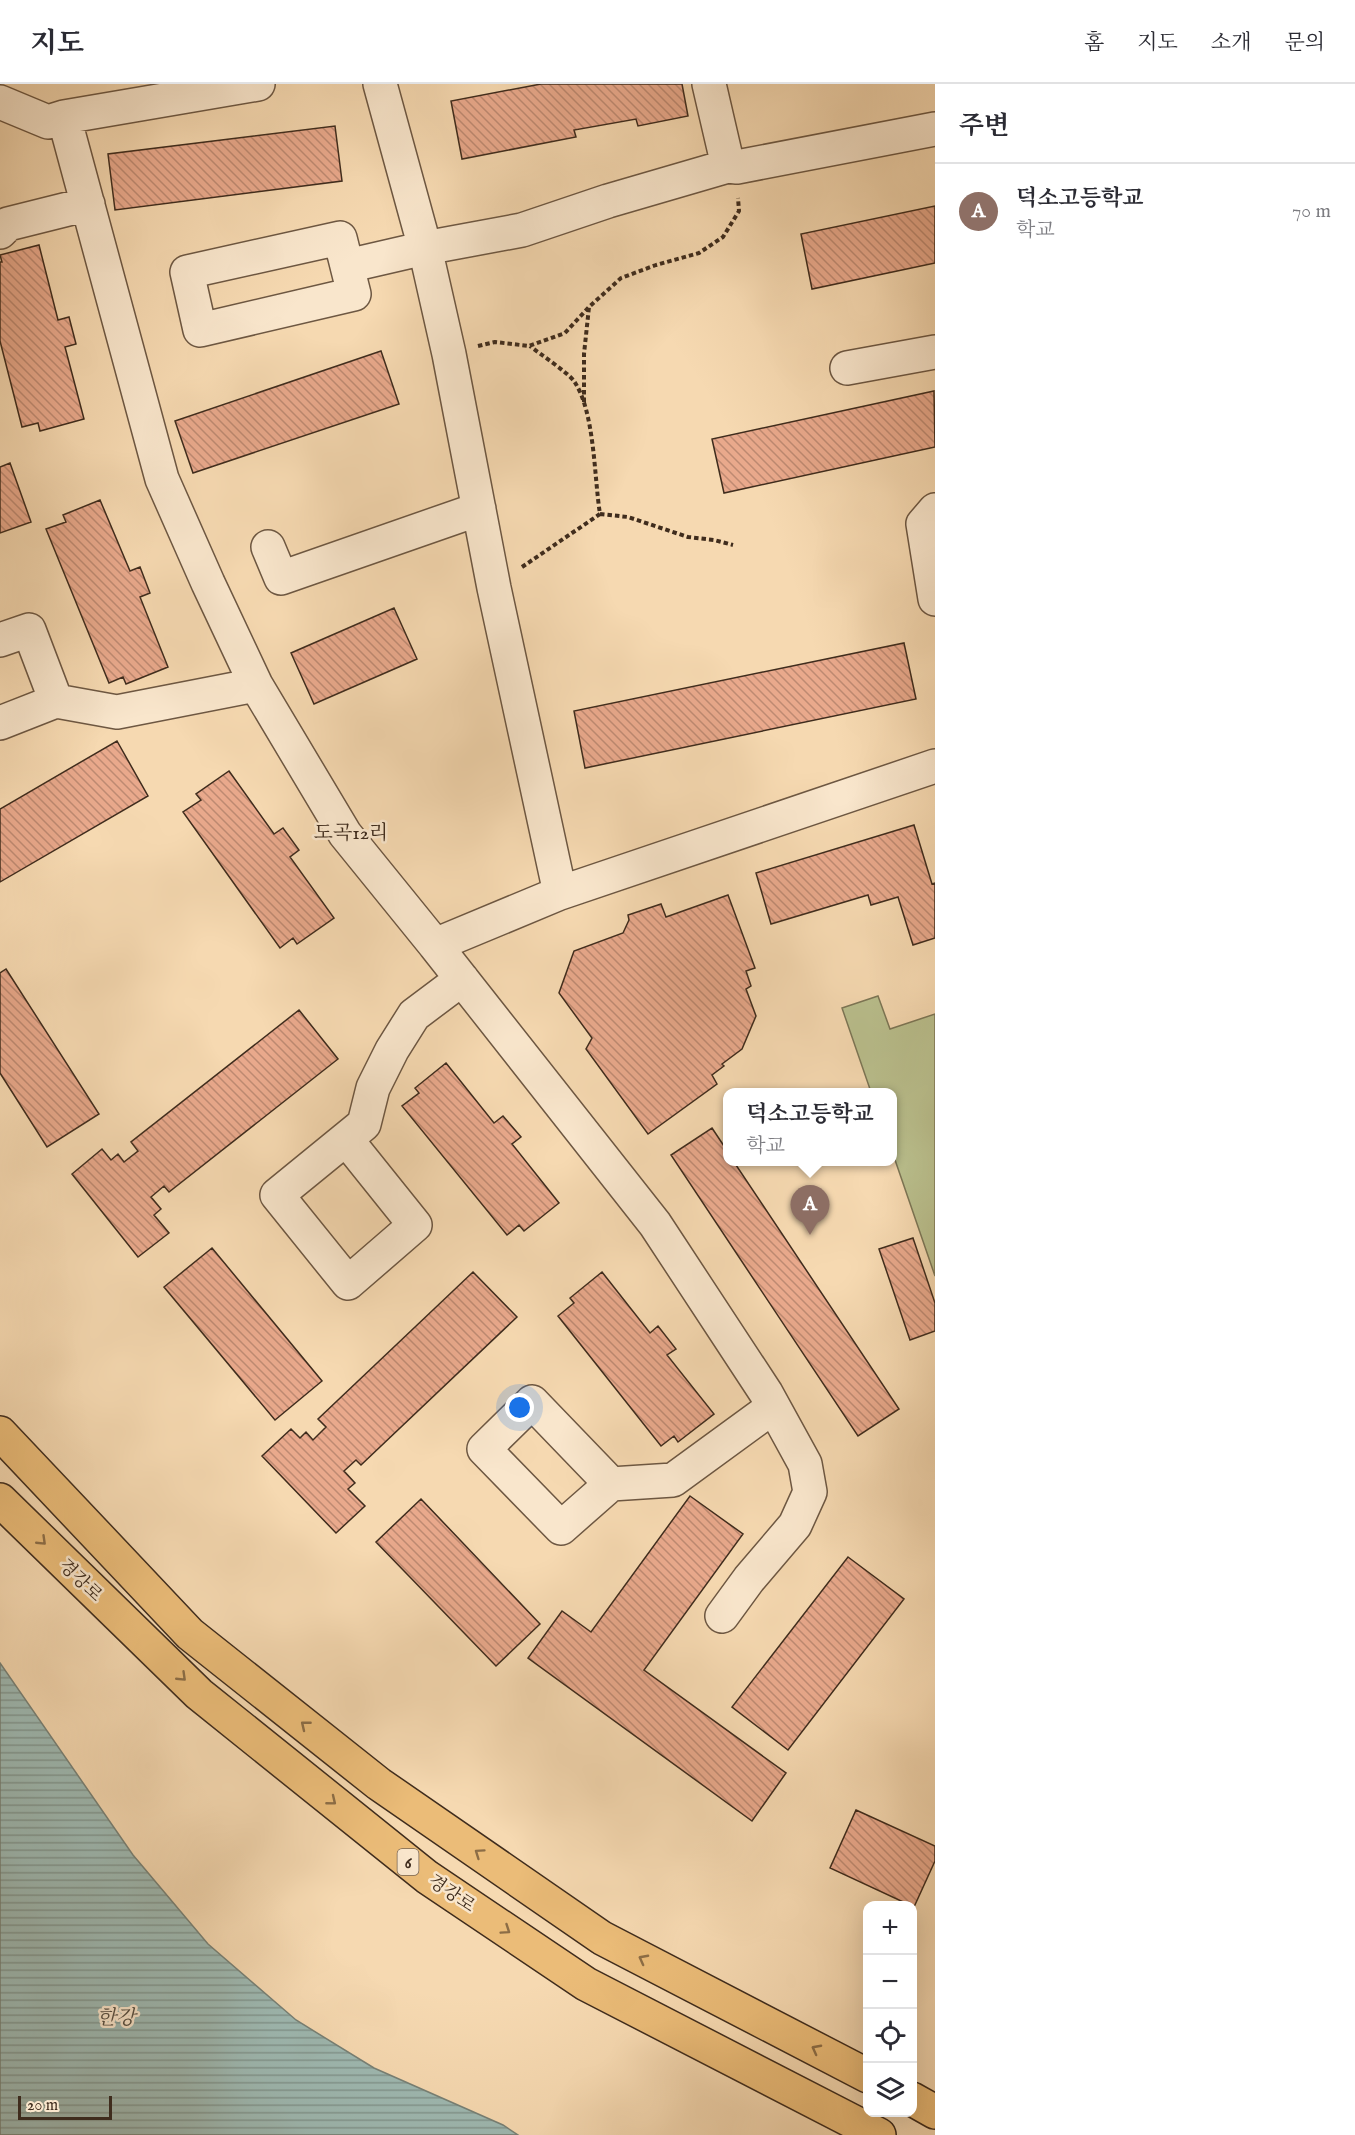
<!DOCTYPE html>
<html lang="ko">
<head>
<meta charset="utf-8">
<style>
  :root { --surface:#fff; --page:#f2f2f3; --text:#2b2b33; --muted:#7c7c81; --line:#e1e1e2; --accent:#db2777 }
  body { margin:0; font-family:"IM FELL English","Noto Serif KR",serif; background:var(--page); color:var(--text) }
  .controls { position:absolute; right:18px; bottom:18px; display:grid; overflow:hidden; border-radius:12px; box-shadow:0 6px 24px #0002 }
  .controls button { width:54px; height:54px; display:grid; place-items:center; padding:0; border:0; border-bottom:2px solid var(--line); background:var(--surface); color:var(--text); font:30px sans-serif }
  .scale { position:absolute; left:18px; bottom:15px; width:94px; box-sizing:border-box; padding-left:6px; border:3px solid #3f2c1d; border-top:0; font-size:16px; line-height:21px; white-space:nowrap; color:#3f2c1d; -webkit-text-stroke:4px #f9e6cc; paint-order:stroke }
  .you { position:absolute; left:520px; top:1324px; width:21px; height:21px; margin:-15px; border:4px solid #fff; border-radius:50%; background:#1a73e8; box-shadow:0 0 0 9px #1a73e833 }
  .badge { display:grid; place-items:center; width:39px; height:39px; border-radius:50%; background:var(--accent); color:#fff; font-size:20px; font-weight:700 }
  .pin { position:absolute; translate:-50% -50px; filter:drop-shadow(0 2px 3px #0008) }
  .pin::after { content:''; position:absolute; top:32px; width:21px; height:18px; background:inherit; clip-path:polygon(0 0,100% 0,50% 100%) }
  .popup { position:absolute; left:723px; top:1004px; width:174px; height:78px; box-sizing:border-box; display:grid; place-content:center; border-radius:12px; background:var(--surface); filter:drop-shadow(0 2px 4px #0005); font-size:20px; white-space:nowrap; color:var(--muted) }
  .popup b { font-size:22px; color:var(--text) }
  .popup::after { content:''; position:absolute; left:50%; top:100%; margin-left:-12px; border:12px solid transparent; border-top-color:var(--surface) }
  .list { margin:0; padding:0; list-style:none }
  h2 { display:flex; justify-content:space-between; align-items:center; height:78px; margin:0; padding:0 24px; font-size:26px }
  h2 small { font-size:20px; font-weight:400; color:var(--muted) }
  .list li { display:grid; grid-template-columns:39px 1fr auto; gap:18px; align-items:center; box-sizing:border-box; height:96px; padding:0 24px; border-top:2px solid var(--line) }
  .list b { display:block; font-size:22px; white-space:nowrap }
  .list p { margin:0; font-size:20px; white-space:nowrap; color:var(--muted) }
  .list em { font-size:20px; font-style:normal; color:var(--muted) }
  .icon { flex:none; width:33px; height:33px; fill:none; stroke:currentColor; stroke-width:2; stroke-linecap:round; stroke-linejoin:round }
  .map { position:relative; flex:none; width:935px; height:2051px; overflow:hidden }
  header { display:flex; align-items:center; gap:36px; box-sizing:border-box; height:84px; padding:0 30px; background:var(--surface); border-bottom:2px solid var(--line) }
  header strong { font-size:28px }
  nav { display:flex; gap:33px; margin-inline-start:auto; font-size:21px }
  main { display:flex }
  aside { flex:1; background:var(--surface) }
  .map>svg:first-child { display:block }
</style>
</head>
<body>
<header>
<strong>지도</strong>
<nav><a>홈</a><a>지도</a><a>소개</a><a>문의</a></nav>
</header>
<main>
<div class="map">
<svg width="935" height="2051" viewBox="0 0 935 2051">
  <defs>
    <pattern id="water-rules" width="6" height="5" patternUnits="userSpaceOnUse" patternTransform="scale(1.5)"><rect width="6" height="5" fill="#9eb9b2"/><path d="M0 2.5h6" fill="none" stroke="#829790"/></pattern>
    <pattern id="building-back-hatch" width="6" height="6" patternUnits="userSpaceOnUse" patternTransform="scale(1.5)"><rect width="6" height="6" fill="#e9a98c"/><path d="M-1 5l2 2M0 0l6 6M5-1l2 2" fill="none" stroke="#be8a72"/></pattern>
  </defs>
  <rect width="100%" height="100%" fill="#f6d9b1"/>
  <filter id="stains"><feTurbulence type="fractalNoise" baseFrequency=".00333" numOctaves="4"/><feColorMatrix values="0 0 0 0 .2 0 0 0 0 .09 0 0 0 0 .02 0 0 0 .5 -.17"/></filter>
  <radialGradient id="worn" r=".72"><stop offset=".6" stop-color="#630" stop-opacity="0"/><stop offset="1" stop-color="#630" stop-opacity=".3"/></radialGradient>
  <path fill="#bac08e" stroke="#7c7656" stroke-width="1.5" d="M878,912l12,33 45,-15v262l-42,-122 -1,-62h-21l-29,-84z"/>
  <path fill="url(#water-rules)" stroke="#788176" stroke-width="1.5" d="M0,1579l133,192 75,89 88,76 78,48 129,57 15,10h-518z"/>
  <path fill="url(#building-back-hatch)" stroke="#3f2c1d" stroke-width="1.5" d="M541,0h141l6,32 -50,10 -2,-7 -62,11 2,7 -114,22 -11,-58z
    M335,42l7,55 -227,29 -7,-56z
    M935,122v57l-123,26 -11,-55z
    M39,161l19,75 11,-3 7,27 -11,3 19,72 -44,12 -2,-8 -16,4 -22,-86v-79h2l-2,-7z
    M381,267l18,53 -206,69 -18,-52z
    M934,307l1,56 -211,46 -12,-54z
    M10,379l21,59 -31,11v-66z
    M100,416l30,71 10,-4 10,26 -10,4 28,70 -42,17 -3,-7 -14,6 -63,-154 20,-7 -3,-7z
    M394,524l23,51 -103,45 -23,-51z
    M904,559l12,56 -331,69 -11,-57z
    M117,657l31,55 -148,86v-73z
    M229,687l45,63 9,-6 16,22 -9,7 44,61 -37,26 -4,-6 -13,10 -97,-136 18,-12 -5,-6z
    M914,741l18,59 3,-1v55l-22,7 -15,-48 -27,8 -3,-10 -97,29 -15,-51z
    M728,811l27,73 -9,3 5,15 -5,3 10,27 -14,33 -20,15 2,2 -12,9 5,9 -69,50 -62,-85 6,-11 -33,-45 15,-42 49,-18 6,-13 -1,-5 33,-11 5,13z
    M6,885l93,145 -52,33 -47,-74v-100z
    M299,926l39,49 -169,133 -5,-6 -13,11 10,12 -7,6 15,18 -31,24 -66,-83 30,-25 9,11 7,-6 6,8 14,-11 -7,-9z
    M446,979l48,60 9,-7 18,21 -9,7 47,59 -35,28 -5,-6 -12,10 -105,-129 17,-13 -4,-5z
    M712,1044l16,24v10h6l165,247 -41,27 -187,-281z
    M913,1154l22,65v28l-25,9 -31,-91z
    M212,1164l110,133 -47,39 -111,-133z
    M473,1188l44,45 -156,148 -5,-5 -12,11 11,12 -7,6 17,17 -29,27 -74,-77 29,-27 9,9 6,-6 7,8 13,-13 -8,-8z
    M602,1188l48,61 8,-7 18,23 -9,6 47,59 -36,28 -4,-6 -13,10 -103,-130 16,-13 -4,-5z
    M690,1412l53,38 -99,136 142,103 -34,48 -224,-163 34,-47 29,21z
    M421,1415l119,125 -44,42 -120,-124z
    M848,1473l56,42 -116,151 -56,-43z
    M856,1726l79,36v15l-21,46 -84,-39z"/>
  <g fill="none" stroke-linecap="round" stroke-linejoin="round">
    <defs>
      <path id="minor" d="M380,0l45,164 24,106 45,234 66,305 375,-127
        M709,0l19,82
        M0,18l48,20 16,-5 194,-33
        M64,33l98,362 46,104 48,102 89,149 90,111 125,-52
        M0,148l8,-8 80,-20
        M347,182l-7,-28 -153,34 13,58 154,-36 -7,-28 78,-18 97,-18 86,-29 120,-35 9,1 198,-38
        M847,284l88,-16
        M935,426l-12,14 12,75
        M268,463l13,31 198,-69
        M0,556l29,-10 27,71
        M0,639l56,-22 61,11 139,-27
        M435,861l220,279 111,169 39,71 5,28 -15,33 -46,54 -27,37
        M364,1040l-87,71 71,88 67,-58 -69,-86 18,-15 9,-36 19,-38 22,-35 48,-36
        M611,1400l-79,-82 -48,47 77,79 50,-44 62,-4 100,-73"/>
      <path id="major" d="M0,1349l190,201 189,150 223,154 266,138
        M0,1416l199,194 228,183 159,107 293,151
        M912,2015l23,13"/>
    </defs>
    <use href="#minor" stroke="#6d5742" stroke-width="36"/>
    <use href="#major" stroke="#3f2c1d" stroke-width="36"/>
    <path stroke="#3f2c1d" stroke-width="4" stroke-dasharray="4.5 3" stroke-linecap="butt" d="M478,262l17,-4 34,4 36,-13 24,-26 32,-29 35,-13 43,-12 24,-16 16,-26 -1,-13
      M584,318v-48l5,-47
      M600,430l28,3 60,20 26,3 19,5
      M522,483l78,-53c-6,-37 -5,-102 -26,-133 -8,-10 -33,-26 -44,-35"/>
    <use href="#minor" stroke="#f9e6cc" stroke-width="33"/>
    <use href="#major" stroke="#ebbc78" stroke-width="33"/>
  </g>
  <defs><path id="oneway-chevron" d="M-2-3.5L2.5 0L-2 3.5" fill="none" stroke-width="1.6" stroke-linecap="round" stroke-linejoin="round" transform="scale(1.5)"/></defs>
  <g stroke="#8c6d46">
    <use href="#oneway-chevron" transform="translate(42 1457) rotate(44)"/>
    <use href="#oneway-chevron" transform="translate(182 1593) rotate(44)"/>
    <use href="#oneway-chevron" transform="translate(305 1641) rotate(-141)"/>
    <use href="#oneway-chevron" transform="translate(332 1717) rotate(39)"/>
    <use href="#oneway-chevron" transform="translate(479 1769) rotate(-145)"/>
    <use href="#oneway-chevron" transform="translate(506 1846) rotate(34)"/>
    <use href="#oneway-chevron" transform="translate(643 1875) rotate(-152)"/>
    <use href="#oneway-chevron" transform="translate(816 1965) rotate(-152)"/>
  </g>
  <g text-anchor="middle" stroke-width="5" stroke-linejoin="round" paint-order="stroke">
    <rect fill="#f9e6cc" stroke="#776452" stroke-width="1.5" x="397.5" y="1765" width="21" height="26" rx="4.5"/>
    <g font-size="16" font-weight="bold" fill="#3f2c1d">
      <text x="408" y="1784">6</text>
    </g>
    <g font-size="18" fill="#3f2c1d" stroke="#f9e6cc">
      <text transform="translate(81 1496) rotate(44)" y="6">경강로</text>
      <text transform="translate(452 1809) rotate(34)" y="6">경강로</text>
    </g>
    <g font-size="20" fill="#3f2c1d" stroke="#f9e6cc">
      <text x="351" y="755">도곡12리</text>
    </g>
    <g font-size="20" font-style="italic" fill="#574f42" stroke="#f9e6cc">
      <text x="116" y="1940">한강</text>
    </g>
  </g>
  <rect width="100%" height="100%" filter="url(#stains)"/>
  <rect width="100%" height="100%" fill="url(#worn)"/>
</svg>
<div class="controls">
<button>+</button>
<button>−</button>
<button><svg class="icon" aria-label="locate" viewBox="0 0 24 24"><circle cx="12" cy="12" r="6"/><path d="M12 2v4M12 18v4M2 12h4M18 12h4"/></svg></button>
<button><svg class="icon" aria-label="layers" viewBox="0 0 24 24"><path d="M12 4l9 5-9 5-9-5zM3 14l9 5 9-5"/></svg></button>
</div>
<div class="scale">20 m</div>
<div class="you"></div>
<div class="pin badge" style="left:810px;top:1151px;background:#8d6e63">A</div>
<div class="popup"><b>덕소고등학교</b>학교</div>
</div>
<aside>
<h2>주변<small></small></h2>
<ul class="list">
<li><span class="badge" style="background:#8d6e63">A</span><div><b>덕소고등학교</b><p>학교</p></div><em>70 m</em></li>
</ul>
</aside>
</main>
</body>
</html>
